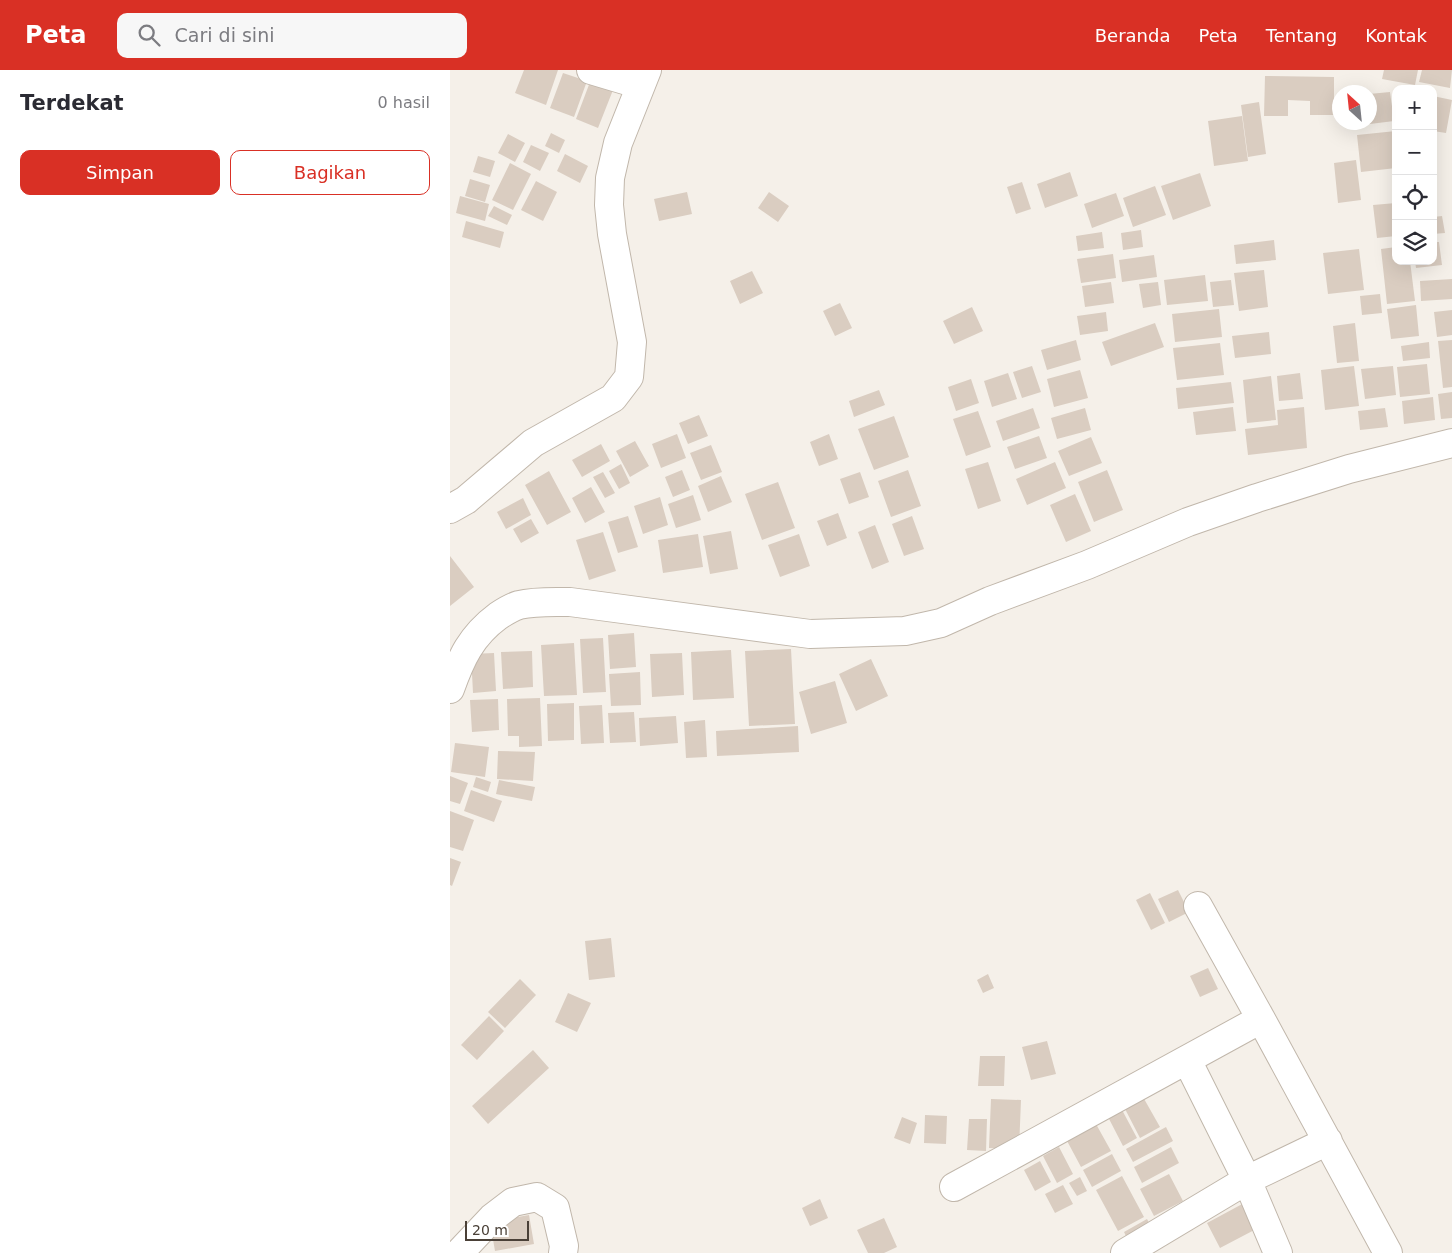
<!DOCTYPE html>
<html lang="id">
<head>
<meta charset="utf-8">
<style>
  :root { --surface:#fff; --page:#f7f7f7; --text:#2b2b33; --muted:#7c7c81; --line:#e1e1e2; --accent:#d93025 }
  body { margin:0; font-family:"DejaVu Sans",sans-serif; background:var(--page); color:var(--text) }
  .controls { position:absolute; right:15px; top:15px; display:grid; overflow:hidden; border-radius:10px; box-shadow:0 5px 20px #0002 }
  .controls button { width:45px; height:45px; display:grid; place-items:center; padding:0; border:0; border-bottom:1px solid var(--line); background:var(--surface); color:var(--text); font:25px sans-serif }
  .compass { position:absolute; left:882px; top:15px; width:45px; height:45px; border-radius:50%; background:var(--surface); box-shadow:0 5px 20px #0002; rotate:333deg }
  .scale { position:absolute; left:15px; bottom:12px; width:64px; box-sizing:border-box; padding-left:5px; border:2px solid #4a4037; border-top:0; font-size:14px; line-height:18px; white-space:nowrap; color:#4a4037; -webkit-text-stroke:4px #fff; paint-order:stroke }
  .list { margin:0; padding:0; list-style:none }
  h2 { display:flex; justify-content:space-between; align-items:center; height:65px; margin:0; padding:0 20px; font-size:21px }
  h2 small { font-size:16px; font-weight:400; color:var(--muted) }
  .actions { display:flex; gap:10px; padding:15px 20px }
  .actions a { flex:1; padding:11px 0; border:1px solid var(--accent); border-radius:10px; text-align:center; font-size:18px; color:var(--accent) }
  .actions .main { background:var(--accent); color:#fff }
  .icon { flex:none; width:28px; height:28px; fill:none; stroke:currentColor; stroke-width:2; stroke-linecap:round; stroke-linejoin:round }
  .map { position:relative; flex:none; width:1002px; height:1183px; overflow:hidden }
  header { display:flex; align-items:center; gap:30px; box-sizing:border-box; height:70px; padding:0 25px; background:var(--accent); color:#fff }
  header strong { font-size:24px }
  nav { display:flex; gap:28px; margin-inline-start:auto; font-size:18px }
  .search { width:350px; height:45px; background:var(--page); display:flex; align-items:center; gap:12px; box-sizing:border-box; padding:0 18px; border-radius:10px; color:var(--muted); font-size:19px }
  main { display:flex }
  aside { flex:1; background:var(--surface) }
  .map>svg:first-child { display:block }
</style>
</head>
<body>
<header>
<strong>Peta</strong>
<div class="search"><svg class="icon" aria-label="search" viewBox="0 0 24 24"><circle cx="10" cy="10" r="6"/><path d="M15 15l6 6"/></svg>Cari di sini</div>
<nav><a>Beranda</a><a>Peta</a><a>Tentang</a><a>Kontak</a></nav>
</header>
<main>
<aside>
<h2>Terdekat<small>0 hasil</small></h2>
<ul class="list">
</ul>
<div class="actions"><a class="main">Simpan</a><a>Bagikan</a></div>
</aside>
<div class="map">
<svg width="1002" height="1183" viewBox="0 0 1002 1183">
  <rect width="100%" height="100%" fill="#f5f0e9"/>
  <path fill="#dacdc1" d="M74,0h34l-12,35 -31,-12z
    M934,0h34l-3,15 -33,-6z
    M972,0h30l-2,18 -31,-6z
    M113,3l24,8 -13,36 -24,-9z
    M815,6l69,1v38h-24v-14l-22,-1v16h-24z
    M140,12l23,8 -15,38 -22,-9z
    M940,22l4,29 -32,4 -1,-3h8v-28z
    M983,26l19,4 -6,33 -13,-2z
    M809,32l7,52 -18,3 -7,-52z
    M792,46l6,45 -34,5 -6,-45z
    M946,61v37l-35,4 -4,-37z
    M101,63l14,7 -6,13 -14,-7z
    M58,64l17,9 -10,19 -17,-9z
    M81,75l18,8 -9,18 -17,-9z
    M115,84l23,12 -8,17 -23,-12z
    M28,86l17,5 -5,16 -17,-5z
    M906,90l5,40 -23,3 -4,-40z
    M60,93l21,11 -18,36 -21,-10z
    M620,102l8,24 -33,12 -8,-24z
    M750,103l11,33 -38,14 -12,-34z
    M20,109l20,6 -5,17 -20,-6z
    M86,111l21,11 -14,29 -22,-11z
    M572,112l9,27 -15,5 -9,-27z
    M705,116l11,29 -33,12 -10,-29z
    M237,122l5,22 -33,7 -5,-22z
    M319,122l20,14 -11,16 -20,-14z
    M666,123l8,23 -32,12 -8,-24z
    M10,126l29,8 -4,17 -29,-8z
    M946,133v33l-19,2 -4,-33z
    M44,136l18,9 -5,10 -19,-9z
    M992,146l3,17 -12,1v-17z
    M16,151l38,11 -4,16 -38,-11z
    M691,160l2,17 -20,3 -2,-17z
    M652,162l2,16 -26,3 -2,-15z
    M824,170l2,20 -40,4 -2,-19z
    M983,172h6l3,23 -26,3 -1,-7h18z
    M946,177v14h14l5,40 -28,3 -6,-55z
    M909,179l5,41 -36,4 -5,-41z
    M663,184l3,24 -35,5 -4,-24z
    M704,185l3,22 -35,5 -3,-22z
    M814,200l4,37 -29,4 -5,-38z
    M302,201l11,22 -23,11 -10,-23z
    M755,205l3,26 -41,4 -3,-25z
    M1002,209v20l-31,2 -1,-20z
    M781,210l3,25 -21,2 -3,-25z
    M661,212l3,21 -29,4 -3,-21z
    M708,212l3,23 -18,3 -4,-24z
    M930,224l2,19 -20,2 -2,-19z
    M390,233l12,25 -17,8 -12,-25z
    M966,235l3,31 -28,3 -4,-30z
    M522,237l11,24 -29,13 -11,-23z
    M769,239l3,28 -47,5 -3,-28z
    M1002,240v25l-15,2 -3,-25z
    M656,242l2,19 -28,4 -3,-19z
    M705,253l9,24 -53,19 -9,-24z
    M905,253l4,38 -22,2 -4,-37z
    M819,262l2,22 -36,4 -3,-22z
    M626,270l5,20 -34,10 -6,-20z
    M1002,270v47l-9,1 -5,-47z
    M979,272l1,16 -27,3 -2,-15z
    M770,273l4,32 -47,5 -4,-32z
    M977,294l3,30 -30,3 -3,-30z
    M582,296l9,26 -19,6 -9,-26z
    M904,296l5,40 -34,4 -4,-40z
    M943,296l3,29 -31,4 -4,-30z
    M630,300l8,28 -34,9 -7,-28z
    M558,303l9,26 -25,8 -8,-26z
    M850,303l3,26 -24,2 -2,-25z
    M821,306l5,44 -29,3 -4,-43z
    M521,309l8,24 -23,8 -8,-24z
    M781,312l3,21 -56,6 -2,-21z
    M429,320l6,15 -31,12 -5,-16z
    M1002,322v26l-11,1 -3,-25z
    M983,327l2,23 -31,4 -2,-23z
    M783,337l3,24 -40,4 -3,-23z
    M854,337l3,41 -59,7 -3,-26 33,-4 -1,-15z
    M583,338l7,20 -37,13 -7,-20z
    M635,338l6,22 -34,9 -6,-21z
    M935,338l3,19 -28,3 -2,-19z
    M528,341l13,36 -25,9 -13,-37z
    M249,345l9,21 -20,8 -9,-21z
    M444,346l15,41 -35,13 -16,-41z
    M227,364l9,24 -25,10 -9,-24z
    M379,364l9,25 -19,7 -9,-24z
    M589,366l8,22 -32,11 -8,-22z
    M641,367l11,26 -33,13 -11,-25z
    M185,371l14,25 -19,11 -14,-26z
    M151,374l9,17 -28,16 -10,-17z
    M261,375l11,27 -21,8 -11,-27z
    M538,392l13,39 -23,8 -13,-40z
    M605,392l11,26 -39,17 -11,-26z
    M171,394l9,19 -11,6 -10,-18z
    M232,400l8,20 -17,7 -8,-20z
    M458,400l13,36 -30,11 -13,-36z
    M657,400l16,40 -29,12 -16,-40z
    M99,401l22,41 -24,13 -22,-40z
    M153,402l12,21 -10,5 -12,-21z
    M410,402l9,25 -20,7 -9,-25z
    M271,406l11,26 -24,10 -10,-26z
    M328,412l17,46 -33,12 -17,-46z
    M141,417l14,25 -20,11 -13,-25z
    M625,424l16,37 -25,11 -16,-37z
    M243,425l8,25 -25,8 -8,-24z
    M210,427l8,28 -25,9 -9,-28z
    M73,428l8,17 -25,14 -9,-17z
    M388,443l9,25 -20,8 -10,-25z
    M178,446l10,31 -20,6 -10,-31z
    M462,446l12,33 -20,7 -12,-32z
    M81,449l8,14 -18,10 -8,-14z
    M425,455l14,37 -17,7 -14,-37z
    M281,461l7,38 -28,5 -7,-38z
    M153,462l13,39 -27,9 -13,-40z
    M248,464l5,33 -40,6 -5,-33z
    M349,464l11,32 -30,11 -12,-32z
    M0,486l24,31 -24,19z
    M184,563l2,34 -26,2 -2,-34z
    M153,568l3,54 -23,1 -3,-54z
    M124,573l3,52 -33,1 -3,-51z
    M341,579l4,75 -46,2 -4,-75z
    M281,580l3,48 -41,2 -2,-48z
    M82,581l1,36 -30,2 -2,-37z
    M44,583l2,38 -23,2 -2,-39z
    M232,583l2,42 -32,2 -2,-43z
    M421,589l17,37 -32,15 -17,-37z
    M190,602l1,33 -30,1 -2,-32z
    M385,611l12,42 -36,11 -12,-42z
    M90,628l2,48 -23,1v-11h-11l-1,-37z
    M48,629l1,31 -27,2 -2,-32z
    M124,633v37l-26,1 -1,-37z
    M152,635l2,38 -23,1 -2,-38z
    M184,642l2,30 -26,1 -2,-30z
    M226,646l2,27 -38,3 -1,-28z
    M255,650l2,37 -21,1 -2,-36z
    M348,656l1,26 -82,4 -1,-25z
    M5,673l34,4 -4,30 -34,-5z
    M48,681l37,1 -2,29 -36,-2z
    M0,706l18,7 -8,21 -10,-3z
    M26,707l15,5 -3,10 -15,-5z
    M49,710l36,7 -3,14 -36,-7z
    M21,720l31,11 -8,21 -30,-11z
    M0,741l24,9 -11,31 -13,-4z
    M0,788l11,4 -9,24 -2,-1z
    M728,820l11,22 -20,10 -11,-23z
    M700,823l15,30 -14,7 -15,-30z
    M161,868l4,39 -26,3 -4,-39z
    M758,898l10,21 -18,8 -10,-21z
    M538,904l6,14 -11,5 -6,-13z
    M70,909l16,16 -31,33 -17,-16z
    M118,923l23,10 -14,29 -22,-10z
    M39,946l15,15 -27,29 -16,-15z
    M597,971l9,33 -25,6 -9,-33z
    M83,980l16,18 -61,56 -16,-18z
    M530,986h25l-1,30h-26z
    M693,1027l17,30 -20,11 -16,-31z
    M541,1029l30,1 -2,49 -30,-1z
    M671,1038l16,30 -14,8 -16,-31z
    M475,1045l22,1 -1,28 -22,-1z
    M452,1047l15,6 -7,21 -16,-6z
    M519,1049h18l-1,32 -19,-1z
    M646,1054l15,27 -30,16 -15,-28z
    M716,1057l7,14 -40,21 -7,-13z
    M609,1077l14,27 -16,9 -14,-27z
    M721,1077l8,16 -37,20 -8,-16z
    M662,1084l9,17 -29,16 -9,-17z
    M590,1091l11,21 -16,9 -11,-21z
    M719,1104l14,27 -29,15 -14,-27z
    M672,1106l22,41 -26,14 -22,-41z
    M630,1107l7,14 -10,5 -8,-13z
    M613,1115l10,19 -18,9 -10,-19z
    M370,1129l8,19 -18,8 -8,-18z
    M796,1132l14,25 -40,21 -13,-25z
    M79,1145l5,29 -39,7 -5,-29z
    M434,1148l13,29 -13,6h-16l-11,-23z
    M697,1149l7,13 -24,12 -6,-12z"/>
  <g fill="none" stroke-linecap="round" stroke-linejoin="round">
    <defs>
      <path id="minor" d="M141,0l50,15
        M0,439l16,-9 67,-57 80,-45 16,-21 3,-35 -20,-108 -3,-29 1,-27 8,-35 29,-73
        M0,619c11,-31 21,-53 48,-73 6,-4 14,-9 21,-11 16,-4 34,-3 51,-3l240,32 95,-3 36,-8 49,-22 97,-36 101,-43 69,-24 92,-29 103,-26
        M748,836l63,113 127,234
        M737,990l60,120 31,73
        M504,1117l307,-168
        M9,1183l33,-35 21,-16 24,-5 18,11 9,38 -1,7
        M675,1183l122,-73 81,-39"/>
    </defs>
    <use href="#minor" stroke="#c1b7ab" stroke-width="30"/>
    <use href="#minor" stroke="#fff" stroke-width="28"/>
  </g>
</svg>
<div class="controls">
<button>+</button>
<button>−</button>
<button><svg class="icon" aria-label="locate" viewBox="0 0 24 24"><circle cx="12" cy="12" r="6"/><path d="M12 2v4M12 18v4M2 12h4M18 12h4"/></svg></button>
<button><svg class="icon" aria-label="layers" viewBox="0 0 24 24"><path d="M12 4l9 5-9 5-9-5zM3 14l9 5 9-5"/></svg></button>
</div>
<svg class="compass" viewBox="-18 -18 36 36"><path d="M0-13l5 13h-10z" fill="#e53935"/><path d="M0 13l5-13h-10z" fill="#7c7c81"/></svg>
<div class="scale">20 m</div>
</div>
</main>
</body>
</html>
